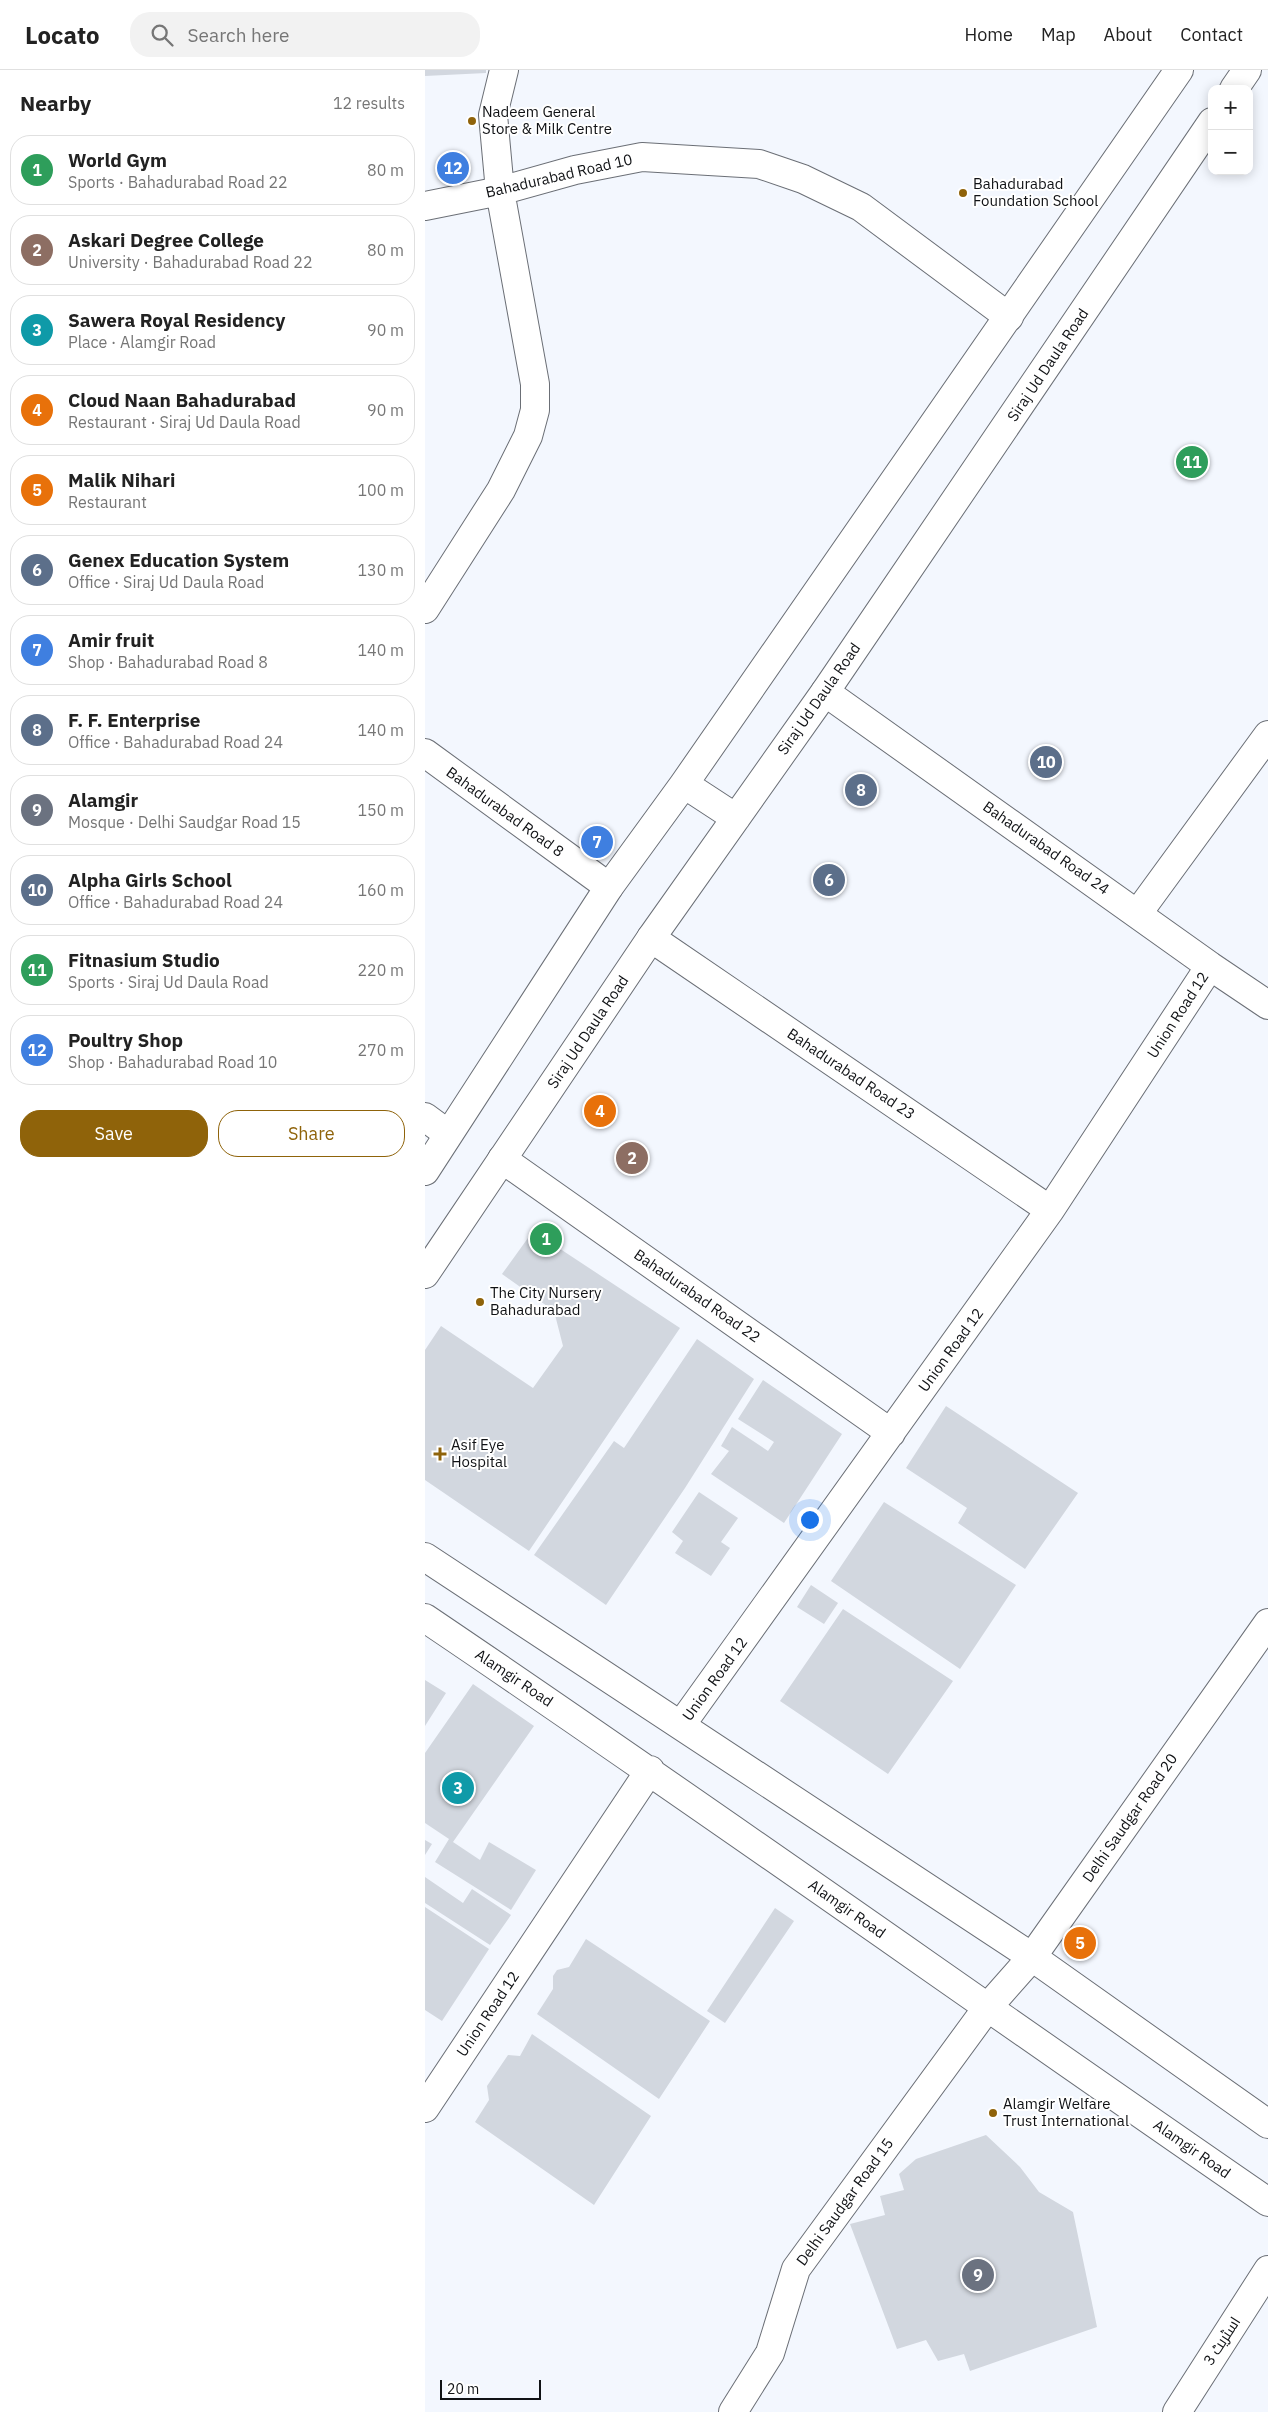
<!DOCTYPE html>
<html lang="en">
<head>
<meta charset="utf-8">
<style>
  :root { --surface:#fff; --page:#f2f2f2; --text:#222; --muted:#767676; --line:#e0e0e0; --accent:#8f630a }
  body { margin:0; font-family:"IBM Plex Sans",Cairo,sans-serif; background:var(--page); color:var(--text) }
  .controls { position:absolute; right:15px; top:15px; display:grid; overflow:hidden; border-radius:10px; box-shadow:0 2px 12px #0003 }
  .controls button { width:45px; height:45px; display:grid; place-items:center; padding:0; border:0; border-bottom:1px solid var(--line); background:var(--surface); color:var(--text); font:25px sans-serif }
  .scale { position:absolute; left:15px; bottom:12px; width:101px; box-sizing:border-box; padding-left:5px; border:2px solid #101215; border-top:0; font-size:14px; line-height:18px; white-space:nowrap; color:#101215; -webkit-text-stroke:4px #fff; paint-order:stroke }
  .you { position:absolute; left:384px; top:1449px; width:18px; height:18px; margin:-12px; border:4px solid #fff; border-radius:50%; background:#1a73e8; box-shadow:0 0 0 8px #1a73e833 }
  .badge { display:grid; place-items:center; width:32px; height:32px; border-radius:50%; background:var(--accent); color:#fff; font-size:16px; font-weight:700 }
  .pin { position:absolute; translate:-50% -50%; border:2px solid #fff; box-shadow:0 1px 5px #0006 }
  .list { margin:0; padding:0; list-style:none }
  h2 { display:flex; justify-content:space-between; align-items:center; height:65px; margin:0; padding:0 20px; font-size:21px }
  h2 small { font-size:16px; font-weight:400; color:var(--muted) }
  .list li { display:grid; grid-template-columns:32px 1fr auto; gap:15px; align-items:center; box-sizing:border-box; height:70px; margin:0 10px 10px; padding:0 10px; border:1px solid var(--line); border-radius:20px }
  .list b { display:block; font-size:19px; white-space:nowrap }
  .list p { margin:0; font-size:16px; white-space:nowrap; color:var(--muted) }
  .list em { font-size:16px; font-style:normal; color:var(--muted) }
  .actions { display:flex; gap:10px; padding:15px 20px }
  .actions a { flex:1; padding:11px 0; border:1px solid var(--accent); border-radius:20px; text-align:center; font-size:18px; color:var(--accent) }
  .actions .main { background:var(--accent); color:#fff }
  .icon { flex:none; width:28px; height:28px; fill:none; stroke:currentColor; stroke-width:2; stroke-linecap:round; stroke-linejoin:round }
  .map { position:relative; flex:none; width:843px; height:2342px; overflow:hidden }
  header { display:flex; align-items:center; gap:30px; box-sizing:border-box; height:70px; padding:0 25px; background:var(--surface); border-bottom:1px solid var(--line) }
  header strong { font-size:24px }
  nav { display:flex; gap:28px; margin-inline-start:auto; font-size:18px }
  .search { width:350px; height:45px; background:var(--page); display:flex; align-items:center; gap:12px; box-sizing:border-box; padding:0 18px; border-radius:20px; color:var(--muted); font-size:19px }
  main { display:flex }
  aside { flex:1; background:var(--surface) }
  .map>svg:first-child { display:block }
</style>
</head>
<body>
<header>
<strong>Locato</strong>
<div class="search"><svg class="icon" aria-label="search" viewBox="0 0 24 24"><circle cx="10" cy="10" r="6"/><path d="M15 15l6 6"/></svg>Search here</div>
<nav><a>Home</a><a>Map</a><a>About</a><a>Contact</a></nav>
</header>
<main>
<aside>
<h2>Nearby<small>12 results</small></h2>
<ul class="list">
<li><span class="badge" style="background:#2e9e5b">1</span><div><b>World Gym</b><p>Sports · Bahadurabad Road 22</p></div><em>80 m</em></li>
<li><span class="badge" style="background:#8d6e63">2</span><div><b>Askari Degree College</b><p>University · Bahadurabad Road 22</p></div><em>80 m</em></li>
<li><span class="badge" style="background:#0f9aa8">3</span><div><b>Sawera Royal Residency</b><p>Place · Alamgir Road</p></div><em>90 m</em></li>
<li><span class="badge" style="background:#e8710a">4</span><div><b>Cloud Naan Bahadurabad</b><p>Restaurant · Siraj Ud Daula Road</p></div><em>90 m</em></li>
<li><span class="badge" style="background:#e8710a">5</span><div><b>Malik Nihari</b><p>Restaurant</p></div><em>100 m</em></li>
<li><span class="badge" style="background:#5c6f8a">6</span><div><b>Genex Education System</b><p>Office · Siraj Ud Daula Road</p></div><em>130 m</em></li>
<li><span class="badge" style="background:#3f7fe0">7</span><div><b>Amir fruit</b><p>Shop · Bahadurabad Road 8</p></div><em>140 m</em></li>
<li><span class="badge" style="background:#5c6f8a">8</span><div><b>F. F. Enterprise</b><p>Office · Bahadurabad Road 24</p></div><em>140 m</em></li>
<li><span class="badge" style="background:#6b7280">9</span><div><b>Alamgir</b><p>Mosque · Delhi Saudgar Road 15</p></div><em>150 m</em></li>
<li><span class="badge" style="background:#5c6f8a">10</span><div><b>Alpha Girls School</b><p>Office · Bahadurabad Road 24</p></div><em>160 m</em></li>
<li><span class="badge" style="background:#2e9e5b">11</span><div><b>Fitnasium Studio</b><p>Sports · Siraj Ud Daula Road</p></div><em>220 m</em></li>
<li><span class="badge" style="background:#3f7fe0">12</span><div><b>Poultry Shop</b><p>Shop · Bahadurabad Road 10</p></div><em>270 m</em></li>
</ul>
<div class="actions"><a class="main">Save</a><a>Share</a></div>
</aside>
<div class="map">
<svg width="843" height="2342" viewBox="0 0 843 2342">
  <rect width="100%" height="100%" fill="#f3f7fe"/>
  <path fill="#d2d7df" d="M0,0h61v3l-61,3z
    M108,1161l147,97 -151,223 -104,-71v-130l16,-24 92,62 30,-42 -9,-35 -52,-37z
    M272,1269l57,40 -69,109 -79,117 -72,-50 80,-114 10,7z
    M338,1310l79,54 -58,89 -73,-49 18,-23 -8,-5 11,-19 36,24 6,-9 -36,-23z
    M521,1336l132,87 -53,76 -67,-46 9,-15 -61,-40z
    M274,1422l39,26 -17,24 9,6 -19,28 -36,-23 8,-12 -11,-9z
    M459,1432l132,83 -56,84 -129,-88z
    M386,1515l27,18 -14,21 -27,-17z
    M418,1539l110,72 -65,93 -108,-73z
    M0,1610l21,13 -21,33z
    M48,1614l61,42 -81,116 27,18 9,-18 47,28 -25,40 -76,-48 14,-23 -24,-16v-70z
    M0,1770l7,4 -7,11z
    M0,1807l38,26 9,-14 39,26 -21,30 -65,-42z
    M0,1837l64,42 -47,72 -17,-11z
    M350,1838l19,13 -69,102 -18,-12z
    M161,1869l124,82 -51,78 -122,-85 16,-25v-13l4,-6 12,-3z
    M107,1964l119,82 -57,89 -119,-83 14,-22 -2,-14 21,-31 12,1z
    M561,2065l34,32 19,25 34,20 24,115 -127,44 -6,-17 -26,7 -12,-21 -29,9 -47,-125 35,-9 -5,-19 24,-6 -5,-16 17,-15z"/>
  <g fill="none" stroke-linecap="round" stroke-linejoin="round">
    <defs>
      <path id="minor" d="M0,136l75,-15 75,-21 67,-13 117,7 44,15 58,28 148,110
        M0,539l76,-119 27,-54 7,-26v-26l-35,-193 -7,-76 11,-45
        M400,622l385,274 58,39
        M0,683l184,134
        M713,843l130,-178
        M226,868l399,272
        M0,1047l23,17
        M77,1089l389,274
        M0,1487l607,400 236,167
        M0,1548c283,191 561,390 843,584
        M256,1655l369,-515 160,-244
        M0,2038l225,-338
        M308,2342l37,-59 26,-84 191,-261 45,-51 236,-334
        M752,2342l91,-142"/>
      <path id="major" d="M809,19l13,-19
        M259,714l52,34
        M0,1101l184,-284 75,-103 495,-714
        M0,1204l226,-336 174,-246 387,-570"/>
    </defs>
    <use href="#minor" stroke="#6b6f76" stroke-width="30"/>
    <use href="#major" stroke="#6b6f76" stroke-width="30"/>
    <use href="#minor" stroke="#fff" stroke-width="28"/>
    <use href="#major" stroke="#fff" stroke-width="28"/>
  </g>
  <g fill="#8f630a" stroke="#fff" stroke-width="2">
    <circle cx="47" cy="51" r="5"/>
    <circle cx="538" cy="123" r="5"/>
    <circle cx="55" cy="1232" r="5"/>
    <path d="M12.5 1376.5h5v5h5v5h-5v5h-5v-5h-5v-5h5z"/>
    <circle cx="568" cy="2043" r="5"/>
  </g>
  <g text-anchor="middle" stroke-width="4" stroke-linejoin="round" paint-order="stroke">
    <g font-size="15" fill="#101215" stroke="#fff" text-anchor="start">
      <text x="57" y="47">Nadeem General<tspan x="57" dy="17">Store &amp; Milk Centre</tspan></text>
      <text x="548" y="119">Bahadurabad<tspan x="548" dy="17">Foundation School</tspan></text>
      <text x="65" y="1228">The City Nursery<tspan x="65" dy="17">Bahadurabad</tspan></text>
      <text x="26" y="1380">Asif Eye<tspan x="26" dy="17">Hospital</tspan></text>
      <text x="578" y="2039">Alamgir Welfare<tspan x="578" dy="17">Trust International</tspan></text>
    </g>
    <g font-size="15" fill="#101215" stroke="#fff">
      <text transform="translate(134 106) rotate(-13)" y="5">Bahadurabad Road 10</text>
      <text transform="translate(623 295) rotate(-56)" y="5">Siraj Ud Daula Road</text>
      <text transform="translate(394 629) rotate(-55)" y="5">Siraj Ud Daula Road</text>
      <text transform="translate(80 742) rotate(36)" y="5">Bahadurabad Road 8</text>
      <text transform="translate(621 778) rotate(35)" y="5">Bahadurabad Road 24</text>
      <text transform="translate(753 945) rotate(-57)" y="5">Union Road 12</text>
      <text transform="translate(163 962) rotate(-56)" y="5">Siraj Ud Daula Road</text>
      <text transform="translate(426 1004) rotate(34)" y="5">Bahadurabad Road 23</text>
      <text transform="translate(272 1226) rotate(35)" y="5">Bahadurabad Road 22</text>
      <text transform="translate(526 1280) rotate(-54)" y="5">Union Road 12</text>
      <text transform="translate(89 1608) rotate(34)" y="5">Alamgir Road</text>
      <text transform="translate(290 1609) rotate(-54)" y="5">Union Road 12</text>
      <text transform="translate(705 1748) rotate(-55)" y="5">Delhi Saudgar Road 20</text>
      <text transform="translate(422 1839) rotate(35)" y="5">Alamgir Road</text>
      <text transform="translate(63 1944) rotate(-56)" y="5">Union Road 12</text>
      <text transform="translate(767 2079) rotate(35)" y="5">Alamgir Road</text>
      <text transform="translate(420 2132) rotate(-54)" y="5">Delhi Saudgar Road 15</text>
      <text transform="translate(797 2271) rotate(-57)" y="5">اسٹریٹ 3</text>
    </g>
  </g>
</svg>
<div class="controls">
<button>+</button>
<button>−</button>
</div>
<div class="scale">20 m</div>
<div class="you"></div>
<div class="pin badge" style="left:121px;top:1169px;background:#2e9e5b">1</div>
<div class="pin badge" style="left:207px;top:1088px;background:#8d6e63">2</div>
<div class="pin badge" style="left:33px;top:1718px;background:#0f9aa8">3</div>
<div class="pin badge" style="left:175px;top:1041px;background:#e8710a">4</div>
<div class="pin badge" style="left:655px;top:1873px;background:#e8710a">5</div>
<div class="pin badge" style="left:404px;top:810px;background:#5c6f8a">6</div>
<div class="pin badge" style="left:172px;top:772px;background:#3f7fe0">7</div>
<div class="pin badge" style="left:436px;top:720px;background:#5c6f8a">8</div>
<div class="pin badge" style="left:553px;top:2205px;background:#6b7280">9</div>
<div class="pin badge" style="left:621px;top:692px;background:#5c6f8a">10</div>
<div class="pin badge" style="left:767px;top:392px;background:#2e9e5b">11</div>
<div class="pin badge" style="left:28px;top:98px;background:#3f7fe0">12</div>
</div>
</main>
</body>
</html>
